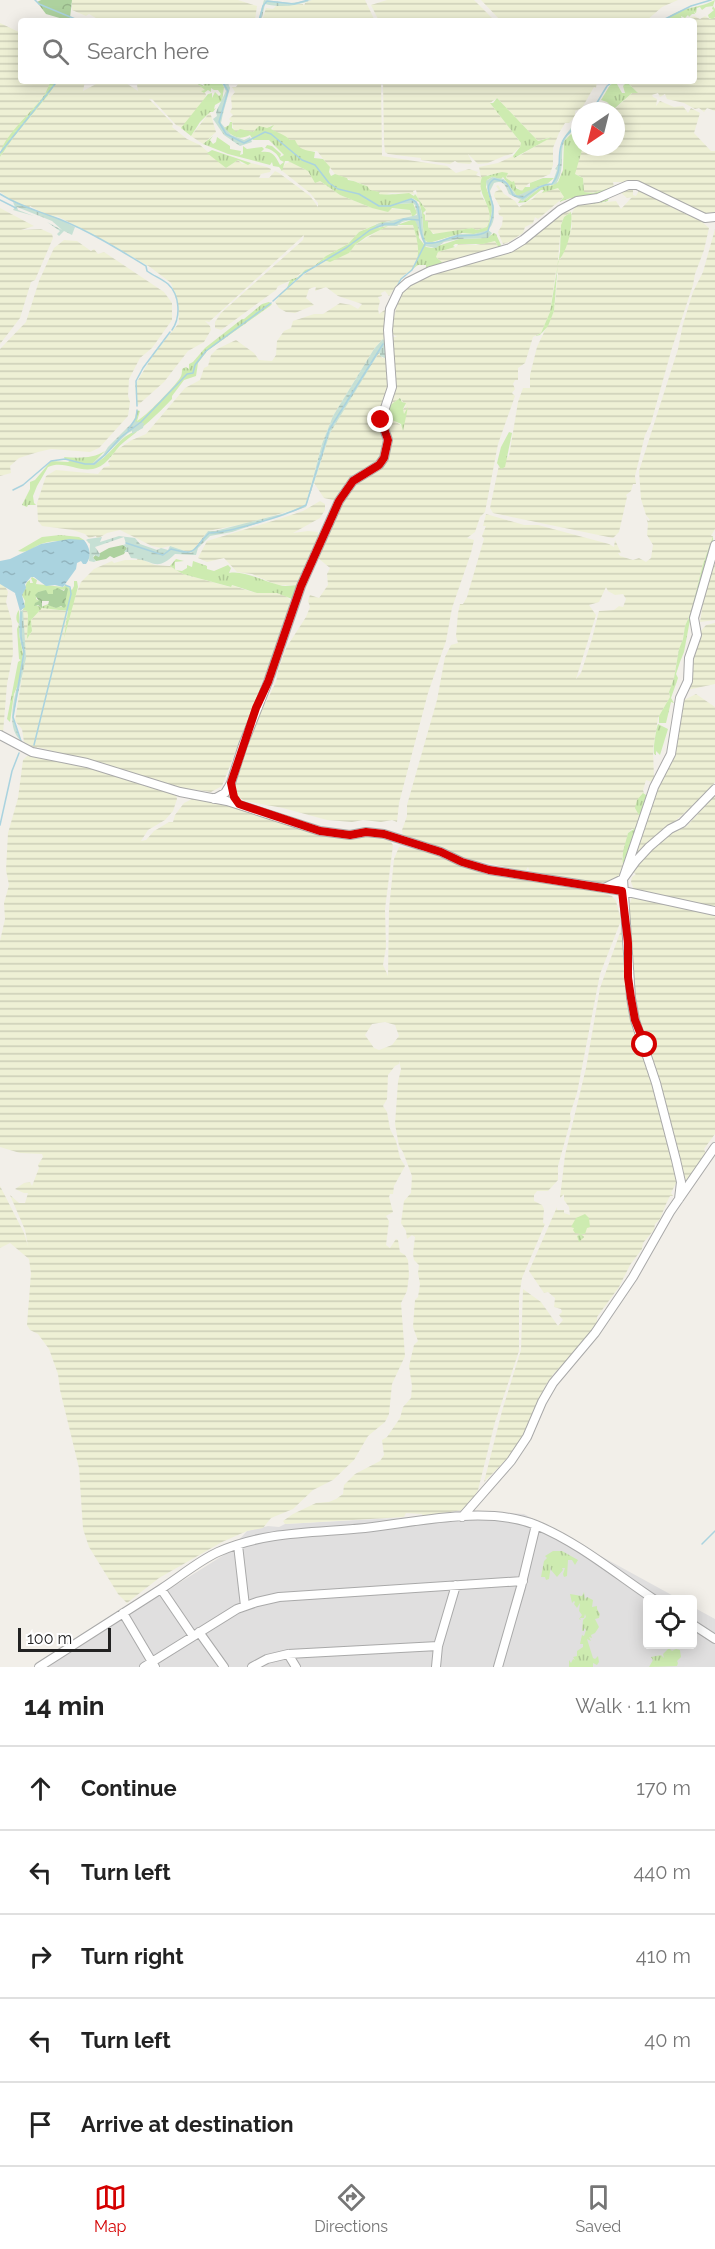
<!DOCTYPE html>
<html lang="en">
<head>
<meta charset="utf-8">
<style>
  :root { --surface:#fff; --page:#f6f6f6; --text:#222; --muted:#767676; --line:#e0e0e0; --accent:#d40000 }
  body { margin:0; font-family:Raleway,sans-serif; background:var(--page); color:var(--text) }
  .controls { position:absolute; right:18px; bottom:18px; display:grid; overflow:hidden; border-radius:6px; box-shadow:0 3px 15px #0003 }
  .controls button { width:54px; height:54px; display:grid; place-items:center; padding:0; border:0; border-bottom:2px solid var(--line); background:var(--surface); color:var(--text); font:30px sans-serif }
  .compass { position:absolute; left:571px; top:102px; width:54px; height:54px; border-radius:50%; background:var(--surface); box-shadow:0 3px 15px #0003; rotate:215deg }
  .scale { position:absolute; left:18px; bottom:15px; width:93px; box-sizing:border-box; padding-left:6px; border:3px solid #222; border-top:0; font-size:16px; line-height:21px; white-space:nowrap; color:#222; -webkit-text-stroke:4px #fff; paint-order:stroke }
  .stop { position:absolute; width:18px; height:18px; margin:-14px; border:4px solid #d40000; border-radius:50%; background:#fff }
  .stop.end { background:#d40000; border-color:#fff; box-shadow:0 2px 6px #0008 }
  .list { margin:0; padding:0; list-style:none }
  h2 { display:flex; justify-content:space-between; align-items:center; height:78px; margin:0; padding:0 24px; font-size:26px }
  h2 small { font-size:20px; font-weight:400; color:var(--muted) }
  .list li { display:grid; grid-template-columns:39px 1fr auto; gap:18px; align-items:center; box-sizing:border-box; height:84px; padding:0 24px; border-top:2px solid var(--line) }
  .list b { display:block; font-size:22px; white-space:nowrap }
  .list em { font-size:20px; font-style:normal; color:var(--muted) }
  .icon { flex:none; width:33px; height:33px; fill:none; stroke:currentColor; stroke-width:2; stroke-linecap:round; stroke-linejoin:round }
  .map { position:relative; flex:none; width:715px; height:1667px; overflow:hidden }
  .search { position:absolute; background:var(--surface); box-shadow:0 3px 15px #0003; left:18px; right:18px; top:18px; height:66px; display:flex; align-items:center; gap:15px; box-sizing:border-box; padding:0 21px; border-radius:6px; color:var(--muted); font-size:22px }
  .sheet { height:498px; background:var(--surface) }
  nav { display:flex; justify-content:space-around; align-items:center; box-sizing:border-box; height:84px; border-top:2px solid var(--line); background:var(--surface); font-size:16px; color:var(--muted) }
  nav a { display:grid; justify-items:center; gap:3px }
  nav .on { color:var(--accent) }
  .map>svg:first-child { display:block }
</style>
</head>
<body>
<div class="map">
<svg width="715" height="1667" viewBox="0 0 715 1667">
  <defs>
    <pattern id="farmland-rules" width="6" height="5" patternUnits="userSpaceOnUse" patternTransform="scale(1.5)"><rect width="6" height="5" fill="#eef0d5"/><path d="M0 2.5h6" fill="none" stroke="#ccceb7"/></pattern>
    <pattern id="grass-tufts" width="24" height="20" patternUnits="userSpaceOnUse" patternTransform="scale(1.5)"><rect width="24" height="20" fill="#cdebb0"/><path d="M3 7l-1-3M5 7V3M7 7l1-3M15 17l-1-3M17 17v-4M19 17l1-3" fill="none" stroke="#b0c997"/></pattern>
    <pattern id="forest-crowns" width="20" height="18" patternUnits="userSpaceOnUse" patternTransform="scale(1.5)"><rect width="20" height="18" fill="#add19e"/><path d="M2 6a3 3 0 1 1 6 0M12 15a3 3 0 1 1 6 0" fill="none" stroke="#95b388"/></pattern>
    <pattern id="wetland-marsh" width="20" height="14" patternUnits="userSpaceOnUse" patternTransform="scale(1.5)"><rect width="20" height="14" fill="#c6e0d4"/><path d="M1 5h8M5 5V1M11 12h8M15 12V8" fill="none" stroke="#aac0b6"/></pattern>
    <pattern id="water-ripples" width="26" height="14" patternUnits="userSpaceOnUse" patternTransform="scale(1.5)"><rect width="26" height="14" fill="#aad3df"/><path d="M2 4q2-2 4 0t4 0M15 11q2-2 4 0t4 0" fill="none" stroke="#92b5bf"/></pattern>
  </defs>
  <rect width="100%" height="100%" fill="#f2efe9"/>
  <path fill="#e0dfdf" d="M463,1510l61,4 155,85 -31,1v44h44l1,-37 22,12v48h-670l182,-114 20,-22 21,-5 11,1 6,-3 130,-7z"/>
  <path fill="url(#farmland-rules)" fill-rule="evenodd" d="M72,0h166l19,6 -2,14 -2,1h-152l-12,-7 -3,2 -14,-6z
    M312,0h53l10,21h-110l1,-3h-3l3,-10 7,1 3,-3 27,-2 1,2 1,-3z
    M387,0h87l21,21h-116l-8,-16z
    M481,0h197l-16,7 -16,14h-145z
    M694,16l6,3 5,-3 5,3 5,-2v94l-8,-3 -3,4 -5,-4 -4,1 -11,-6 -17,-4 -2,-5 -5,3 -2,-4 -6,2 1,2 4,2 -1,7 4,-5 14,6 9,-1 5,7 3,-5 9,5 -6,20 17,18h4v62l-14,1 -69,-32h-19l1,5 -2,1 -20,5 -8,-1 -1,-14 -9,-5 8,-23 6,-3h28v-36h-13l10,-4 2,2 17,-16 5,-1 -7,-7 1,-4h63v-60h-10z
    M0,23l21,10v48h30l-5,12 -46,58z
    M56,81h29l-2,10 13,-7 2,-3h25l15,10 -1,-6 3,-4 55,1 11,8 -3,1 3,3 -1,4 -22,30 -7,-3 -24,-26h-3l24,25 -1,3 15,12 13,6 26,23 12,-8 4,4 9,-1 16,4 4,2 -1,3 -9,2 -2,4h10l6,-7 4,2 31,23 8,11v-4l-8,-10 -29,-23 4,-6 5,-2 18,9 6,10h6l20,14 32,13 38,2 2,6 -36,8 -17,8 -11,12 -22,12 -11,10 10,-6 24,-7 6,-8 30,-18 28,-2 6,23 -1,11 -6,11 -8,5 -15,21 -4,-5 -4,2 1,3 -4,1 2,4 -2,8 1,5 7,-5 -1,25 -2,1 2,2h12l-6,-4 3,-16 5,-20 7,-11 28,-18 2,-3 8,-1 -8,-7 2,-5 18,-5 2,-3 18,1 19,-4 4,7 9,3 59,-42 4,3 -7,5 -3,8 -3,35 3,-2 6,-15 5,-16 -1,-12 7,-14 17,3 1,-2 3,1 17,-2 5,8 11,-12 -5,1 -7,-6 6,-4h7v7l3,1 3,-6 16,7 12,8 34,16 8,7 -5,22 -9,24 -2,11 -21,63 -21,75 -6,12 -10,41 1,8h-3l-2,7 -5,4 1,2 -8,35 -6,6 -120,-25 -3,-5 9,-43 10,-9 9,-54 5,-14h7v-13l7,-28 17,-36 4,-37 -2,-3 -6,41 -9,21 -8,4 -8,26 -7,5v12h-3l-2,4 2,5 -3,4 3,3 -17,48 -13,68 -5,5 -5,15 -8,6 7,2 -3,13 -19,55 -6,33 -18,52 -29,110 -2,19 -5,-2 -11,2 -18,-2 -11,2 -25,-2 -44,-12 -38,-7 -9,-5 -3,-8 2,-10 23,-60 18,-36 2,-12 8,-22 20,-31 4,-10 -2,-6 2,-6 9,3 9,-13 -1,-11 3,-6 -12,-10 24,-56 -18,-4 -10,-15 16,-50 16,-29 32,-50 2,-1 2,5h3l1,-11 -4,-7 -8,9 -41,67 -11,28 -16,61 -3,2 -55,16 -40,8 -17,22 -21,-7 -9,2 -9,-2 -32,-16 -13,3 -10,6 -1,-3 -7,2 -4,-4 -12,-4 -31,-4 -4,-5 -1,-18 9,-27 10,-6 42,4 6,-7 6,-1 -2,-4 7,-11 17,-11 14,-6 39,-46 15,-8 4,-12 4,-2 3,-11 6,-6 19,-9 18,13 5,7 13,1 4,-6 1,-14 7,-10 7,-3 2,-7 21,-7h9l17,-11 11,2 7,4 4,-5 -24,-8 -12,-9 -11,4 1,-4h-2l-5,2 -3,9 8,7 -19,8 -9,-1 -7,-4 -4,-6 8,-11 27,-21h-5l-13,10 -14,6 -2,4 -52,38 -3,2 -6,-2v-6l6,-9 82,-73 1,-5 -95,87 -4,-1 5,5 1,4 -7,12 -16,9 -24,31 -27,24 -2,-21 20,-33 24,-29 -1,-18 -7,-22 -21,-16 -47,-27 -46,-24 -5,2 -22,-12 -1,2 -14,-5 -15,-11v-35l13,-19 36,-44zM400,398l6,8 -3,3 1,8 2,-2 -4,15v-4l-14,-10 3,-11z
    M240,81h141l1,75 65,10 9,7 13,-4 9,3 -2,3 5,2 -2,-10 19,-4 15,-7 1,2 5,-2 32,-19 -13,4 -41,-43 -7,5 31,40 -1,4 -8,7 -8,2 -16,7 -10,1 -10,-10 4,8 -2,2 -12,-1 -3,-2 -5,3 -29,-4v-2l-33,-4 -3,-2 -1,-10 -1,-61h214l-1,7 -2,-1 -12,21 -7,3v5l-6,7h-4l-6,10 -6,15v17l-3,9 -22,10 -6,7 -16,-12 2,-6 -21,2 -7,18 10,17 -1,12 -2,5 -10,3 -5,-2 -36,6 -5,-2 -3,-5v-5h-3l1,-12 -10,-15 1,-1 -1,-4 -3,1 1,3 -23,-1 -7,2 -4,-1 -1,-2 -11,-2 -1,-4 -32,-12 -18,-23h-14l-5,-4 -4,-7h-4l-18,-10 1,-2 -2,-3 -3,3 -12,1 -3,3 -14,-2 -2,2h-3l-2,-10 -3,-3 4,-4 -3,-3 2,-4 -1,-11 4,-5 -3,-5h4z
    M210,112l6,20 -13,12 -12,-8z
    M498,185l6,9 11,7 4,6 15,-9 3,-4 21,-6 6,9 -26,22 -3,-2 -2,6 -8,4 -2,6 -14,9 -6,2 -5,-12 4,-7 1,-8 -4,-2 -1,-4 3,-2 -7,-13 1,-4 4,-2 -3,-4z
    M0,208l34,18 -13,4 20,-1 11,5 1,4 -18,42 -4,2 -11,36 -20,26z
    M715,229v300l-4,7h2l-10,28 -12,48 -6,14 -3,17 -3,6 -5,29 -5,14 1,5 -12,21 -5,31 1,28 -2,5 -6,-2 -3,10 1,3 -7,7 -1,8 4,8 -5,13h-3l-4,4 -2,16 -4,8 2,7 -2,11 -6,5 -23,5 -63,-12 -2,-6 -2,3h-7l-37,-8 -12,-1 -67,-25 -1,-6 5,-14v-11l30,-105 8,-43 6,-12 7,-2 -2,-7 2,-23 2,-9h3l4,-7 14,-48 3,-10 -2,-3 4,-10h-3l3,-12 38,11h14l71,19 5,3 1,-7 6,13h-3l2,3 13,4 6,-2 7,4 5,-4 2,-13 -6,-10 1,-11 -2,-7 2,4 2,-1 -4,-5 -5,-16 -2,-28 39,-122 5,-25 10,-32 10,-20zM606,587l2,4 7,4 8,-1 3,5 -3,8 -4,-1 -5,4 -15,1 -7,28 -11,34 -5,6 20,-64 -7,-10 10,-3z
    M64,240l13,1 14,10 3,-2 4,5 6,-2 60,40 8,11v17l-20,28 -12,10 -11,21 -1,17 2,6 -2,14 -29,32 -9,4 -39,-3 -13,3 -19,6 -9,8 1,7 -11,3v-127l26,-27 13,-41 15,-33z
    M320,501l5,3v6l-5,8 -27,15 15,-2 10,1v7l-20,46h-21l-25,-11 -15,-2 -13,-14 -17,4 -9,-4 9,-17 72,-22 24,-8z
    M715,557v63l-15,2 4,-26z
    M138,558l17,7 15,1 13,8 47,13 1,-2 21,7 25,1 9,3 6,6 -11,33 -57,146 -2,5 -11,6 -40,-6 -72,-23 -62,-16v2l-13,-7 -2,-13 -7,-8 11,-69 -3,-13v-29l4,1 1,4 -1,24 5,-8 -1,-11 11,-12 25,3 1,3 13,-32 13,-13 18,-8 2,2 11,-3h12z
    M0,584l5,2 3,6 -2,10 6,20 1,32 -6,30 -4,49 -3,-1z
    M715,623v61l-28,6 2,-21 11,-37 6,-7z
    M696,694l19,13v75l-7,9 -27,25 -44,37 1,-12 40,-113 6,-28z
    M37,755l58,13 70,20 11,7 1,4 -4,12 -8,9 -17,10 -7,11 5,-1 8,-9 15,-9h4l2,-7 9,-12 10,-5 29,4 69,21 98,18 3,4 -8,64 1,38 -3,18 5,11 1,-67 5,-50 5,-12 30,3 24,10 133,28 26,8 4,5 4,15v7l-20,51 -23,119 -7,21 1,5 -13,47v14l-10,11h-11l-3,4v6l8,4 2,4 -1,14 2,1 -23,54 -3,19v54l-24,71 -17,68 -7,12 -8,8 -40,6 -1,-2 -16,-1 -2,4 -119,7 -2,-3 10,-7 23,-11 13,-1 7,-3 7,-5 1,-9 11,-11 25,-13 4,-6 -2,-15 5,-3 13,-19 3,-11 8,-9 1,-12 -3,-20 5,-21 4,-4 -5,-14 2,-27 3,-3 2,-13 -2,-11 1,-8 -5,-5 -1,-6 2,-17 -3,-2 -5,4 -1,-8 -5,-8 3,-22 7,-8 1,-17 -9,-24 -4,-6 -4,-22 3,-42 3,-13 -2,-8v3l-4,2 -7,9 -1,24 -4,7 4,6 3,17 6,12 4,17 5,8 -11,20 -1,8h-3l-1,3 4,15 -7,4 3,5 -3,24 4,3 6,-9 2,1 2,12 5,3 3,5 1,15 -2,16 -6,12 4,53 -13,28 -3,30 -4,8 -17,14 -14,24 -21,20 -20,10 -20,19 -22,9 -8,10 -16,3 -25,11 -63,36 -32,25 -9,-9 -29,-47 -6,-18 -4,-61 -19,-78 -2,-16 -9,-25 -11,-15 -8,-4 -3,-5 4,-52 -2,-14 -19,-16 -10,5v-62l24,47 4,13 -3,-16 -15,-35 9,8h6l3,-10h-4l-9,-4 9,-6 6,-1 2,4 7,-18 -1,-3 5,-8 -1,-3 -22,-1 -20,-6v-206l5,-22 -1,-16 5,-18 -3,-15 2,-37 10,-35 5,-38 4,-4zM385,1022l10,3 4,11 -7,9 -13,5 -5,-2 -9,-13 7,-11z
    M715,795v339l-11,15 2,5 -22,33 -47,-174 -4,-29 -3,-64v-17l4,-13 -3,-8 1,-5 4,-3 -4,-2 1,-3 18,-19 15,-14 21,-10z
    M621,930l2,1 3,68 5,22 15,40 31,120 -6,12 2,3h-3l-4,8 -6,15 -5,5 -1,6 -11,13 -1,6 -12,16 -11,22 -22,30v6l-23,31 -19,18 -10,14 -19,46 -20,28 -22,22 18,-71 19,-61 2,-61 18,13 17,24 5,-6 -4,-5 3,-3 -1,-3 -7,-2 1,-9 -7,-6 -4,1 -15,-22 28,-64v3h7v3l6,2 -1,-8 -5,-7v-6l-4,4 5,-43 21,-87 14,-80z"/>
  <path fill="url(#grass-tufts)" fill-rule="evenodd" d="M715,0l-2,6 2,3v8l-3,2 -3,-1 -1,-3 6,-5 -2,-1 1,-3 -7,1 -4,3 -2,-3 -3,1 -1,5 -2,-1 1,2h-3l-3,3 -1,-2 -3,3 -4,-2 1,5h-9v-2l-9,2c14,-15 36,-12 51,-21z
    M51,81h5v2l-7,11 -36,44 -13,19c0,-19 34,-46 45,-63 2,-4 4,-9 6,-13z
    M194,81l10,5 -1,-4 -3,-1h21l3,6 -2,14 -7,4 -1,4 2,-1 -3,4h-3l-10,10 -9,14 -10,-8 27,-34 4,-1v5l3,-6 4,4 2,-2 -3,-4h-4l-3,-2v4l-3,-2 -4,3 -3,-2 4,-1z
    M617,81h8l-8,3 5,9h3l-2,-7 4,-4 11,11h-6l-18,16 -7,-7 -6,-2 9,-15z
    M497,98l41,43 14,-4 -38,21 -1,-2 7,-9 1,-4 -31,-40h3z
    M230,122h2v6l4,4 4,-3 13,3 6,-6 8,2 7,-3 -3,4c7,4 13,5 19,11h5c4,10 10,10 20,12l-1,6 9,1 7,8 -1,5 2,4 4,-2 12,4 1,2c8,1 12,4 19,6l3,4 10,2 -1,2c5,1 23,0 30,-1l5,3 1,-2 11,16 -3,3 2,2v6h3v6l5,7 39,-6 5,2 10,-3c10,-20 -12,-31 -5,-50l20,-5 6,1 -2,5 6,4 2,-1 2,7 6,3 3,-4h5v-4l13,-5h11l-7,6 3,2 8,-4 5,-12 1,-29 16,-16v22h8l-6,3 -7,24 8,4 1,14 9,1 17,-5 -2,13 -9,2 -3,-1 -1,2 -24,-6 -12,4 5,-5 -6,-9 -16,5 2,-3h-3l-15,12 -8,1 2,-3 3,1 18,-14 -24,9 -14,-19 -2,2 -9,-2 -5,3 -1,7 7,19 -5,25 -14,3 -12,-1 -33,10 -5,-3 -2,-27 -3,-11 -7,-4 -16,6 17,-1 4,10 -3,3h-2l-2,-6 -18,-2 -4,4 -16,-4 -32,-13 -20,-14 -5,2 -7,-12 -20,-10h-3l-3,10 -3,-4 -6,-1 -1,-4 -2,3 -42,-11 -25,-10 10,-8 -3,4 3,4 3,-2 1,-5 13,9v3l11,2 -1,4 3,-1v-8l4,3 15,-2 2,2 -3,3c10,-1 13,1 19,13l4,-3 -4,-2c-2,-6 -8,-11 -15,-12l2,-3 5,1 9,8 -1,3 4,-2 -15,-15h-16l-3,-5c-11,5 -16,3 -26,-7l5,-3z
    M212,150l39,13 -3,2 -10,-5 -12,8 -19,-15z
    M571,212c2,14 -3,39 -13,49l-4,50 -6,15 -8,9 -5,1 6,-3 9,-21 10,-60 1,-27 3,-8z
    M414,219l4,5 1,14 7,9 6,1 27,-9 28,-1 7,-5 2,1 5,11 -2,3 -4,-7 -12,3h-28l-2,2 2,1 -17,5 -2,5 8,7 -2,3 -6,-2 -1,3 -9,2v-5h-8l-9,7c14,-14 9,-29 4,-47h-16z
    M382,222h9l-14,3 -1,3 12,-2 -22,11 -11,8 -6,8 -19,9 -6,-2 -29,20 -8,8 3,-8 8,-3 7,-7 7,-2 14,-12 22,-12 11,-12z
    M269,302l3,2 -2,2 -63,45 -9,12 -2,13 -12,4 -12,16v3c-15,16 -31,30 -48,43 -11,9 -16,24 -31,27 -16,3 -29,-9 -45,-2l-11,19 -4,10 1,7 2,2h-8l-1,2 -5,-2 8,-16v-7l5,-2 16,-19 17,1 3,-2 -6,-1 -1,-2c13,1 29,2 41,-6l-14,14c20,-7 28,-31 47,-34l-4,-10 3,-11 3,1 -3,10c7,-3 38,-35 43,-43 2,-3 2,-6 2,-9l4,-2 3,2v-5l4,-2 12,-14 37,-29h2l18,-15z
    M400,398l2,4 4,1 -3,6 1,5 4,-7 -5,24 -2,-7 -11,-5 -3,-5 2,-8z
    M509,432l3,1 -7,34 -4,2 -4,-6 4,-16z
    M60,535l19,2 5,3c-14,2 -29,-1 -43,4 -9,4 -14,10 -23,7l24,-14z
    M713,536v9l-23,75 -6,32 -4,10 -4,12 2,4 -7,20 3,5 -3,-1 -5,21h-7v-7l11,-19 -1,-5 5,-14 5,-29 4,-10 2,-13 6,-14 12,-48z
    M176,559l8,2 -9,1v8l7,1 5,-3v-3l5,2 1,-6 14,5v3l7,2 14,-6 3,3 -2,5c16,-3 35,9 50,12 6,2 13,0 19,0l-6,14 -15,-6h-20l-25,-8 -1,2 -48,-13c-5,-3 -9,-5 -13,-8z
    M32,577l5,3 -1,4 27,3 3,-2 6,5 2,-4v-5h3l1,6 -14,51 4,-27 -26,-3 -11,12 1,11 -5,8 1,-24 -1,-4 -4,-1 2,-9 -3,-6 5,-13 3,-2v3h3l-2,-5zM67,587l-5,20 -4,-1 -2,2 -8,-4 -7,3 -5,-2 4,-4 -4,-2 2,-7c8,-2 14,5 18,12l3,-3 -3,-3 4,-9 4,1z
    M19,610v24l4,20 -3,26 -6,14 -4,28 -3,-3 11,-57 3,-2 -2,-1 -2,-30 2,-5c-4,-3 -3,-11 0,-14z
    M658,724l10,5 -8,26 -4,-4v4l-2,-1c-1,-6 2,-24 4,-30z
    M643,793l3,2 3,-1 -25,70h-1c-2,-10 3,-22 5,-31l7,-5 5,-11 -5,-9 2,-8z
    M585,1214l4,4 1,9 -3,1 -2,6h-4l3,3 -5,5 -2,-6 3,-2 -5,-1 -2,-3 1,-2 -3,-1 5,-9z
    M553,1551h9l16,9 -3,5 -3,-5h-4l-1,16 -3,1 -1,-3 2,-6h-3l1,2 -6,7 -6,-7v-5l-2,14 -3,1 -1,-3h-4l3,-16 3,-3 -2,-2z
    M584,1592l1,7 2,-2 6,3 -1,7 5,-1v3l3,5 -1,4 -4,1 4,8 -4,6 -4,2 1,3 -3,-1 2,4 -4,-2 6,19 2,1 3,-3 1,6 -2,3 -4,-2v4h-24v-7l2,3 2,-4 2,1 -2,-3 4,-1v-5l6,-4v-3h-3l2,-9 2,1 2,-6 -2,-2v3h-2l1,-11 3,-3 -1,-3 -1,4h-4l1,2 -2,-1 3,-4 -3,-4 1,-8 -3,5 -3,-4 1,-2 -1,-1 -2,2 -2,-9 12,2z
    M669,1648l3,3 4,-2 4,1 1,7 -4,4 1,2 -1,3 -28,1 4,-7 -2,-3 10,-2 3,3 -1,-4z"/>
  <path fill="url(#forest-crowns)" d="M41,0h31l-2,18 -7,1 -17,-5 -9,-12z
    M123,545l4,3 -3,6 -10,4 -4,-2 -4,3 -10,2 -3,-3 3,-4 3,3 1,-4 9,-5z
    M66,587l2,2 -3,14 1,3 -2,2 -3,-2 -5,2 -8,-3 1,-4h-7v7l-4,-3 -4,1 1,-3 4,-2 -4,-6 3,-3 8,-2 2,4h5v-4l5,-2 6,3z"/>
  <path fill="url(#wetland-marsh)" d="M264,0l27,3 21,-3c-15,6 -31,8 -47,4l-3,13 -4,4z
    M221,81l7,2 2,5c-3,12 -7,23 -9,35l10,12 13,5 6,-3 2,5 -12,4 -16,-11 -11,-16 4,-3 -1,-4 10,-21z
    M580,118c0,13 -10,12 -15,22 -6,10 1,29 -9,44l-15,3 -18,14 -14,-7c-3,-6 -4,-15 -15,-11l-4,8c3,14 8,27 -1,38 6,-22 0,-29 -3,-48l6,-4 12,2 13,17 24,-11 11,-1 5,-14 -2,-1c8,-10 3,-12 6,-23 2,-10 12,-21 19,-28z
    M412,198c16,9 7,30 14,44h10l22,-8h16l14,-4 4,3 -4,5 -29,1 -15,3 -8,6 -11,-2c-4,-7 -7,-22 -11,-27l-12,3 -5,4h-12l-11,2 3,-4 40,-9 -2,-10 -2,-2 -17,1z
    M13,202l44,16 18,9 -3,8 -8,-4 -5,5 -2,-2 3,-3 -13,-9 15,8 -10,-9 -35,-14 1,3 16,6 -21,-6 2,-3z
    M383,339l2,5v14l-5,-2v-3l-2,1 -48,79 -24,74 -74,25 -22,4 -12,12 -2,7 -21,-1c-20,19 -20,6 -44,4l-3,-6h-4l3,-4 -4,-3 3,-1 -2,-7 -29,10 5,7 -1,3 -5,-2 -1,3 3,3 -2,1 -5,-1 1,-17 -4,-4 2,-1 14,-2 -2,5 19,-6 16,2 5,6 17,6 4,-2 7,2 2,-4 21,7 17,-22h7l70,-18 21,-8 16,-61 11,-28 41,-67z
    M134,421l10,2 -1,5 -11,6v-3l-4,2 -33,32h-5l13,-10 5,-8z
    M23,610l3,48 -13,59 8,24c-21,-19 2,-62 2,-88 0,-5 -3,-9 -3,-14 -2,-9 -1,-19 0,-28z"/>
  <path fill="url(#water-ripples)" d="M69,539l15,1c6,7 8,17 2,24h-3l-2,-3 -4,2 -1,6 -13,18 -8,-2 -9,1 -12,-9h-3l-6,7 1,4 -4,7 3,12 -5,4 -5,-18 -15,-9v-23l10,-2 31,-15z"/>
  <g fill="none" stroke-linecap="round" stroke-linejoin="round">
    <path stroke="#aad3df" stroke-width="1.5" d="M35,0l4,4 41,17
      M259,21l4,-15 4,-5 27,3 14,-4
      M661,21l30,-15 20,-6
      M222,81l6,10 -9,31 7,12 18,9 21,-11 6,2 31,26 13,5 14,18 9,6 21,5 20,12h11l21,-7 5,3c6,14 1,28 9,41 11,2 19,-4 29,-6 11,-3 24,1 34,-6 2,-8 6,-17 5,-25 -2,-11 -10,-19 1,-27 15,3 13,3 19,16l10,3c9,-6 18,-14 29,-14 11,-13 5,-25 9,-38 2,-10 12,-17 19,-23
      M224,82l10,-1
      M592,111l15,-25 7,-5
      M0,153l55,-69
      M0,194c21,13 36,16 59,25 30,12 59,30 87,47l1,5c7,5 15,8 21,13 12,11 13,33 4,46
      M0,200l16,8
      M390,300l11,-21 11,-9 13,-26
      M273,301l31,-28 42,-25 24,-18 15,-6h9l10,-5 15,1
      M137,406l-1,-25 7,-13 27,-36
      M128,430l8,-12 1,-8
      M13,490l10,-5 28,-24 14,-2 20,5h9l11,-9 16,-18 20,-15 46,-48 6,-1 2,-8 11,-14 65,-48
      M126,543l37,12 8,-6c27,8 21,0 38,-16 18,0 80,-18 97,-28l23,-75 54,-86
      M21,741l-8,-24 11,-65 -3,-15v-25
      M34,745l37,-151 -1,-7 -5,-2
      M0,825l12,-54 7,-18
      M702,1544l13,-13"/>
    <defs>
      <path id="minor" d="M0,735l32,17 55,11 93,29 47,9 93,30 30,4 16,-3 18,2 57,18 21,10 27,8 134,21 92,20
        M214,799l11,-6 6,-10 12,-38 25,-63 33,-96 38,-85 14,-20 26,-16 5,-7 4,-18 -7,-20 11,-33 -4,-57 2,-21 9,-19 9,-8 22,-11 80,-23 13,-8 37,-30 17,-9 21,-3 30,-13h9l68,33 10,-1
        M604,888l19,-9 13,-18 13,-14 21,-18 12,-6 33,-34
        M679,1199l2,-17 -5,-22 -20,-77 -21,-63 -4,-22 -8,-119 31,-92 17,-33 9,-56 8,-17 1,-23 8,-23 -3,-17 21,-73
        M462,1517l49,-56 16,-24 15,-35 11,-19 42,-50 38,-56 37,-65 45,-65
        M238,1545l7,61
        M161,1589l32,47
        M123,1613l32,54
        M692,1624l23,15
        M199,1632l25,35
        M288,1654l8,13
        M39,1667c41,-26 81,-52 122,-78 19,-12 37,-28 57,-37 46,-21 98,-19 147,-24 52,-6 121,-23 171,-3 42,17 80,49 119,75
        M144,1667l93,-58 20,-7 22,-5 244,-16
        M252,1667l15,-8 21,-5 150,-8
        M436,1667l2,-21 18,-61
        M498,1667l23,-80 15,-62"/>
    </defs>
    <use href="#minor" stroke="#a9a9a9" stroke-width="10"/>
    <use href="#minor" stroke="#fff" stroke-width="8"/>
  </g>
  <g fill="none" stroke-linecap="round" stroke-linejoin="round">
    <path stroke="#d40000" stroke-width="8" d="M381,420l7,20 -4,18 -5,7 -26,16 -14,20 -38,85 -33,96 -12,26 -25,75 3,14 5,7 81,27 30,4 16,-3 18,2 57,18 21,10 27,8 133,21 6,52v34l3,21 4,22 10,25"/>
  </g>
</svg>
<div class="controls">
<button><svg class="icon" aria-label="locate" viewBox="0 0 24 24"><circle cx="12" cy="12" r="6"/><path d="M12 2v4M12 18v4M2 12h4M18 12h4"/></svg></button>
</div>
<svg class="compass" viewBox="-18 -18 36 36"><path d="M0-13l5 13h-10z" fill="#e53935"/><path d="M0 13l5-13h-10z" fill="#767676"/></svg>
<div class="scale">100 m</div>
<div class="stop" style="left:645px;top:1045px"></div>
<div class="stop end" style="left:381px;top:420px"></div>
<div class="search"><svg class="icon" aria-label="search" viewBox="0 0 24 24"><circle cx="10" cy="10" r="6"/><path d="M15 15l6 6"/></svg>Search here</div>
</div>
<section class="sheet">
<h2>14 min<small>Walk · 1.1 km</small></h2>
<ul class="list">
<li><svg class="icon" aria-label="ahead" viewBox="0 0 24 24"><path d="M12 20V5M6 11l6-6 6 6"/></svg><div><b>Continue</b></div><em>170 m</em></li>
<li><svg class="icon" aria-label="left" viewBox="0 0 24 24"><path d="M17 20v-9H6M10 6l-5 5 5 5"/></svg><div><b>Turn left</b></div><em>440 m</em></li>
<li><svg class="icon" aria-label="right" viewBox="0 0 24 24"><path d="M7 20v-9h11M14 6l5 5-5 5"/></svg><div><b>Turn right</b></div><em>410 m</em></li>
<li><svg class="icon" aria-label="left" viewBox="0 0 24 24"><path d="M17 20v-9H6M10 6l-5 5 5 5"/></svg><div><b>Turn left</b></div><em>40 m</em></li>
<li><svg class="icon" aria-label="arrive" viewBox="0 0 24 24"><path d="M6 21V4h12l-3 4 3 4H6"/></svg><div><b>Arrive at destination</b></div></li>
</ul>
</section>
<nav>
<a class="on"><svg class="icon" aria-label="map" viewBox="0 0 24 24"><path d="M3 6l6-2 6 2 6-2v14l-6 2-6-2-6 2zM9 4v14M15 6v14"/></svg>Map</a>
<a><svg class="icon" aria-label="directions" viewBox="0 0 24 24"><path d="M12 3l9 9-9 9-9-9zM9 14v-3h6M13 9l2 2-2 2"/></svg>Directions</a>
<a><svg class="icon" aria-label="saved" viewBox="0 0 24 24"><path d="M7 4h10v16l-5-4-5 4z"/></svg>Saved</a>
</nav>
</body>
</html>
